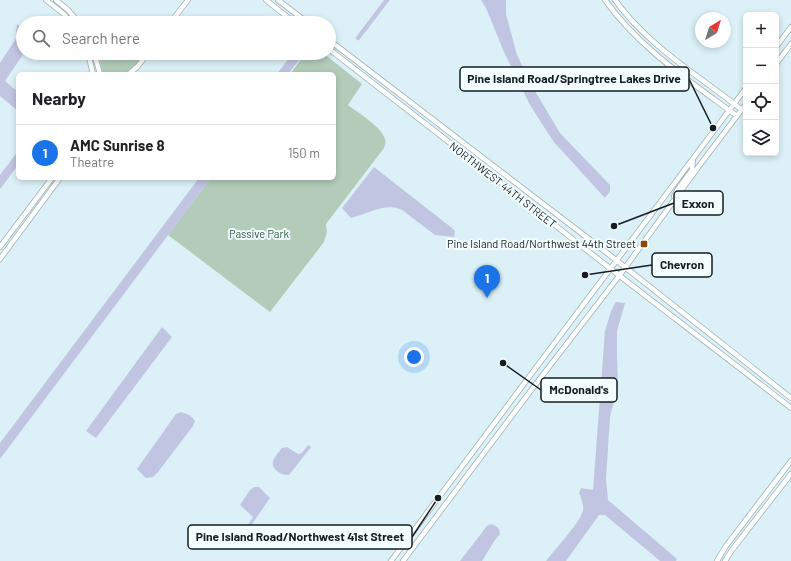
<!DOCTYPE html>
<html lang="en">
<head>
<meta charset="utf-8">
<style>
  :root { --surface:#fff; --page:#f6f6f6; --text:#202124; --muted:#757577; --line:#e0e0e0; --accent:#1a73e8 }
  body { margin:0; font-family:Barlow,sans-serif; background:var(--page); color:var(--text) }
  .controls { position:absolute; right:12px; top:12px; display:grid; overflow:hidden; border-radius:6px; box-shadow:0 2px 6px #0003 }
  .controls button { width:36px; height:36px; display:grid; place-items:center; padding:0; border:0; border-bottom:1px solid var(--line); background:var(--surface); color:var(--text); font:20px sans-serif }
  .compass { position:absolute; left:695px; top:12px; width:36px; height:36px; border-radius:50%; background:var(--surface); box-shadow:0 2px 6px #0003; rotate:38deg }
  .you { position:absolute; left:414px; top:357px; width:14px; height:14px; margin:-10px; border:3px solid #fff; border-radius:50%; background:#1a73e8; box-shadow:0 0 0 6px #1a73e833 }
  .badge { display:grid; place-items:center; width:26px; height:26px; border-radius:50%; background:var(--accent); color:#fff; font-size:13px; font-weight:700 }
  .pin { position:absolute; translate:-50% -33px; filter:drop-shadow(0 1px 2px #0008) }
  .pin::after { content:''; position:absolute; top:21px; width:14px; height:12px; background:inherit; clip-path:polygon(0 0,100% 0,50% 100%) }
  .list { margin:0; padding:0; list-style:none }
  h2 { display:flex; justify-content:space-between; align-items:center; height:52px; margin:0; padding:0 16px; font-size:17px }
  h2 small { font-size:13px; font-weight:400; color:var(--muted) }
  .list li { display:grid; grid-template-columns:26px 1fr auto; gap:12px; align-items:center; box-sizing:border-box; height:56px; padding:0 16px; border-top:1px solid var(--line) }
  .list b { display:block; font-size:15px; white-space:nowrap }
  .list p { margin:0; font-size:13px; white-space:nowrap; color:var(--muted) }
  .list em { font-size:13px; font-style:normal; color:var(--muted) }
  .icon { flex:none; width:22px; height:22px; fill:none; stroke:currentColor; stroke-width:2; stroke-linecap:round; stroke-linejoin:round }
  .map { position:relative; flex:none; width:791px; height:561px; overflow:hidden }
  .search { position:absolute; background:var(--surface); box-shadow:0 2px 6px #0003; left:16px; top:16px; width:320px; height:44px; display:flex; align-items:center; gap:10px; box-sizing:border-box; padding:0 14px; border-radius:22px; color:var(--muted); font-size:15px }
  .panel { position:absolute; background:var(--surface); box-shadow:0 2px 6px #0003; left:16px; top:72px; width:320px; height:108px; border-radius:6px }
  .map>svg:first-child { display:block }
</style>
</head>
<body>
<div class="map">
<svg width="791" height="561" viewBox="0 0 791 561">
  <rect width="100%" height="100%" fill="#dbf1f7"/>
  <path fill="#b2ccb9" d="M103,53h37l3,2c-14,21 -16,19 -40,19l-4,-17z
    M306,53h17l39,31 -14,21c9,7 34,22 37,34 1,3 0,6 -1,9l-58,76 1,8 -3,10 -54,70 -102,-77 43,-57h123v-104h-44z"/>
  <path fill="#c1c5e1" d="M481,0h25v14l11,41 18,36 25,42 50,52v6l-5,7 -52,-57 -23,-36 -26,-53 -18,-44z
    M17,24l6,4 1,25 -19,28 13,11v19l-18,-15v-33l17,-26 -1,-6z
    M293,53h12l-17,21h-11z
    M18,151v14l-17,23h-1v-13z
    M374,167l78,61 3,3 -1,6 -19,-2 -33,-25c-16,-8 -34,4 -51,8l-9,-10z
    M199,178h12l-211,281v-16z
    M616,302l9,1 -8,28v26l1,27 -8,33 -4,62 2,21 69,59 -1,2h-16l-55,-46h-6l-33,46h-20c9,-12 33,-37 37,-50 1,-7 -2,-13 -4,-18l2,-5 12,2 12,-159 6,-20z
    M162,327l10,10 -76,101 -10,-7z
    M181,412c6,2 10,3 14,9l-2,5 -35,46 -5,5 -7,1 -9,-9 39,-55z
    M308,445l3,2 -22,28c-5,0 -8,-1 -12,-4 -10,-8 0,-16 5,-23l5,-1 11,7 4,-1z
    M254,487h5l11,11 -22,32 -3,-1 8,-12 -13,-12 10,-15z
    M491,524c6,2 9,4 9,10l-5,6 -13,21h-22l27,-35z"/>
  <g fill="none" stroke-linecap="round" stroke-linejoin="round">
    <path stroke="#c1c5e1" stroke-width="4.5" d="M358,38l29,-38"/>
    <defs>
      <path id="secondary" d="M46,0l19,15 6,8
        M56,0l12,10 11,13
        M266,0l29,23
        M278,0l30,23
        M605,0c34,48 86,82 132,116
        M615,0c33,46 83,75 127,110
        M170,23l18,-23
        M329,40l273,209 189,149
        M776,47l15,-20
        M329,49l187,145c90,73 183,142 275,214
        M88,53l5,21
        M94,53l6,21
        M776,64l15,-20
        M129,74l9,-8 10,-13
        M674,196l4,-7 14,-19 1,-11
        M0,247l52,-69
        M0,259l60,-81
        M391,561l355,-473
        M403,561l129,-172 87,-113 80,-110 47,-62
        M717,561l9,-15 65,-85
        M725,561l7,-11 59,-76"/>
    </defs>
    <use href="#secondary" stroke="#9cb1b6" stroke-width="6"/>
    <use href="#secondary" stroke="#fff" stroke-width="4.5"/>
  </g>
  <rect fill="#864b05" stroke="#f3fcfe" stroke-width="1.5" x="640" y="240" width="8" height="8" rx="2"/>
  <g text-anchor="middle" stroke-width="4" stroke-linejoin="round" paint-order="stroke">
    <g font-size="11" fill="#161d20" stroke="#f3fcfe">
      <text transform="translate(503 185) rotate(38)" y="4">NORTHWEST 44TH STREET</text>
    </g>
    <g font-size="11" fill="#2b593c" stroke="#f3fcfe">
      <text x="259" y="238">Passive Park</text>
    </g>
    <g font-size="11" fill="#161d20" stroke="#f3fcfe" text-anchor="end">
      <text x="636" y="248">Pine Island Road/Northwest 44th Street</text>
    </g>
  </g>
  <path fill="none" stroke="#161d20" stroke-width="1.5" d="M713 128L689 79M614 226L674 203M585 275L652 265M503 363L541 390M438 498L412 537"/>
  <g fill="#161d20" stroke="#f3fcfe" stroke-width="1.5">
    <circle cx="713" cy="128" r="4"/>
    <circle cx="614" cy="226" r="4"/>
    <circle cx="585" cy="275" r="4"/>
    <circle cx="503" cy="363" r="4"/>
    <circle cx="438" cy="498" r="4"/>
  </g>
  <g fill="#f3fcfe" stroke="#161d20" stroke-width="1.5">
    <rect x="460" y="67" width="229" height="24" rx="4"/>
    <rect x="674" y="191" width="49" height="24" rx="4"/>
    <rect x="652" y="253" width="60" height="24" rx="4"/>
    <rect x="541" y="378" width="76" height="24" rx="4"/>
    <rect x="188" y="525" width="224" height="24" rx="4"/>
  </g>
  <g font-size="12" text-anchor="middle" font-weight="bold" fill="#161d20">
    <text x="574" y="83">Pine Island Road/Springtree Lakes Drive</text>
    <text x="698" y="208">Exxon</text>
    <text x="682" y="269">Chevron</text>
    <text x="579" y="394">McDonald's</text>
    <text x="300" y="541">Pine Island Road/Northwest 41st Street</text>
  </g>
</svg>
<div class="controls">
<button>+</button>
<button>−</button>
<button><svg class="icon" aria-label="locate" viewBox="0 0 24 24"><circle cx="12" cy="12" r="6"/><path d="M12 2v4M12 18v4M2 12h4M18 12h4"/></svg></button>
<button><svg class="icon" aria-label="layers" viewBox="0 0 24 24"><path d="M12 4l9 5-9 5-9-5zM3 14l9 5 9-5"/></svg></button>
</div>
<svg class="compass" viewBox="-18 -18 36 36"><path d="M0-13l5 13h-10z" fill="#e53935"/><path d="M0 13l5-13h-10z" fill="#757577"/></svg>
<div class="you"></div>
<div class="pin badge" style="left:487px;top:298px">1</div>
<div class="search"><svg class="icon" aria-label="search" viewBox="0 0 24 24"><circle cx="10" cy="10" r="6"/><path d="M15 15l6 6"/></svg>Search here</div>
<section class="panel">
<h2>Nearby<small></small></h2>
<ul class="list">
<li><span class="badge">1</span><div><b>AMC Sunrise 8</b><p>Theatre</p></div><em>150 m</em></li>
</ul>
</section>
</div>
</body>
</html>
